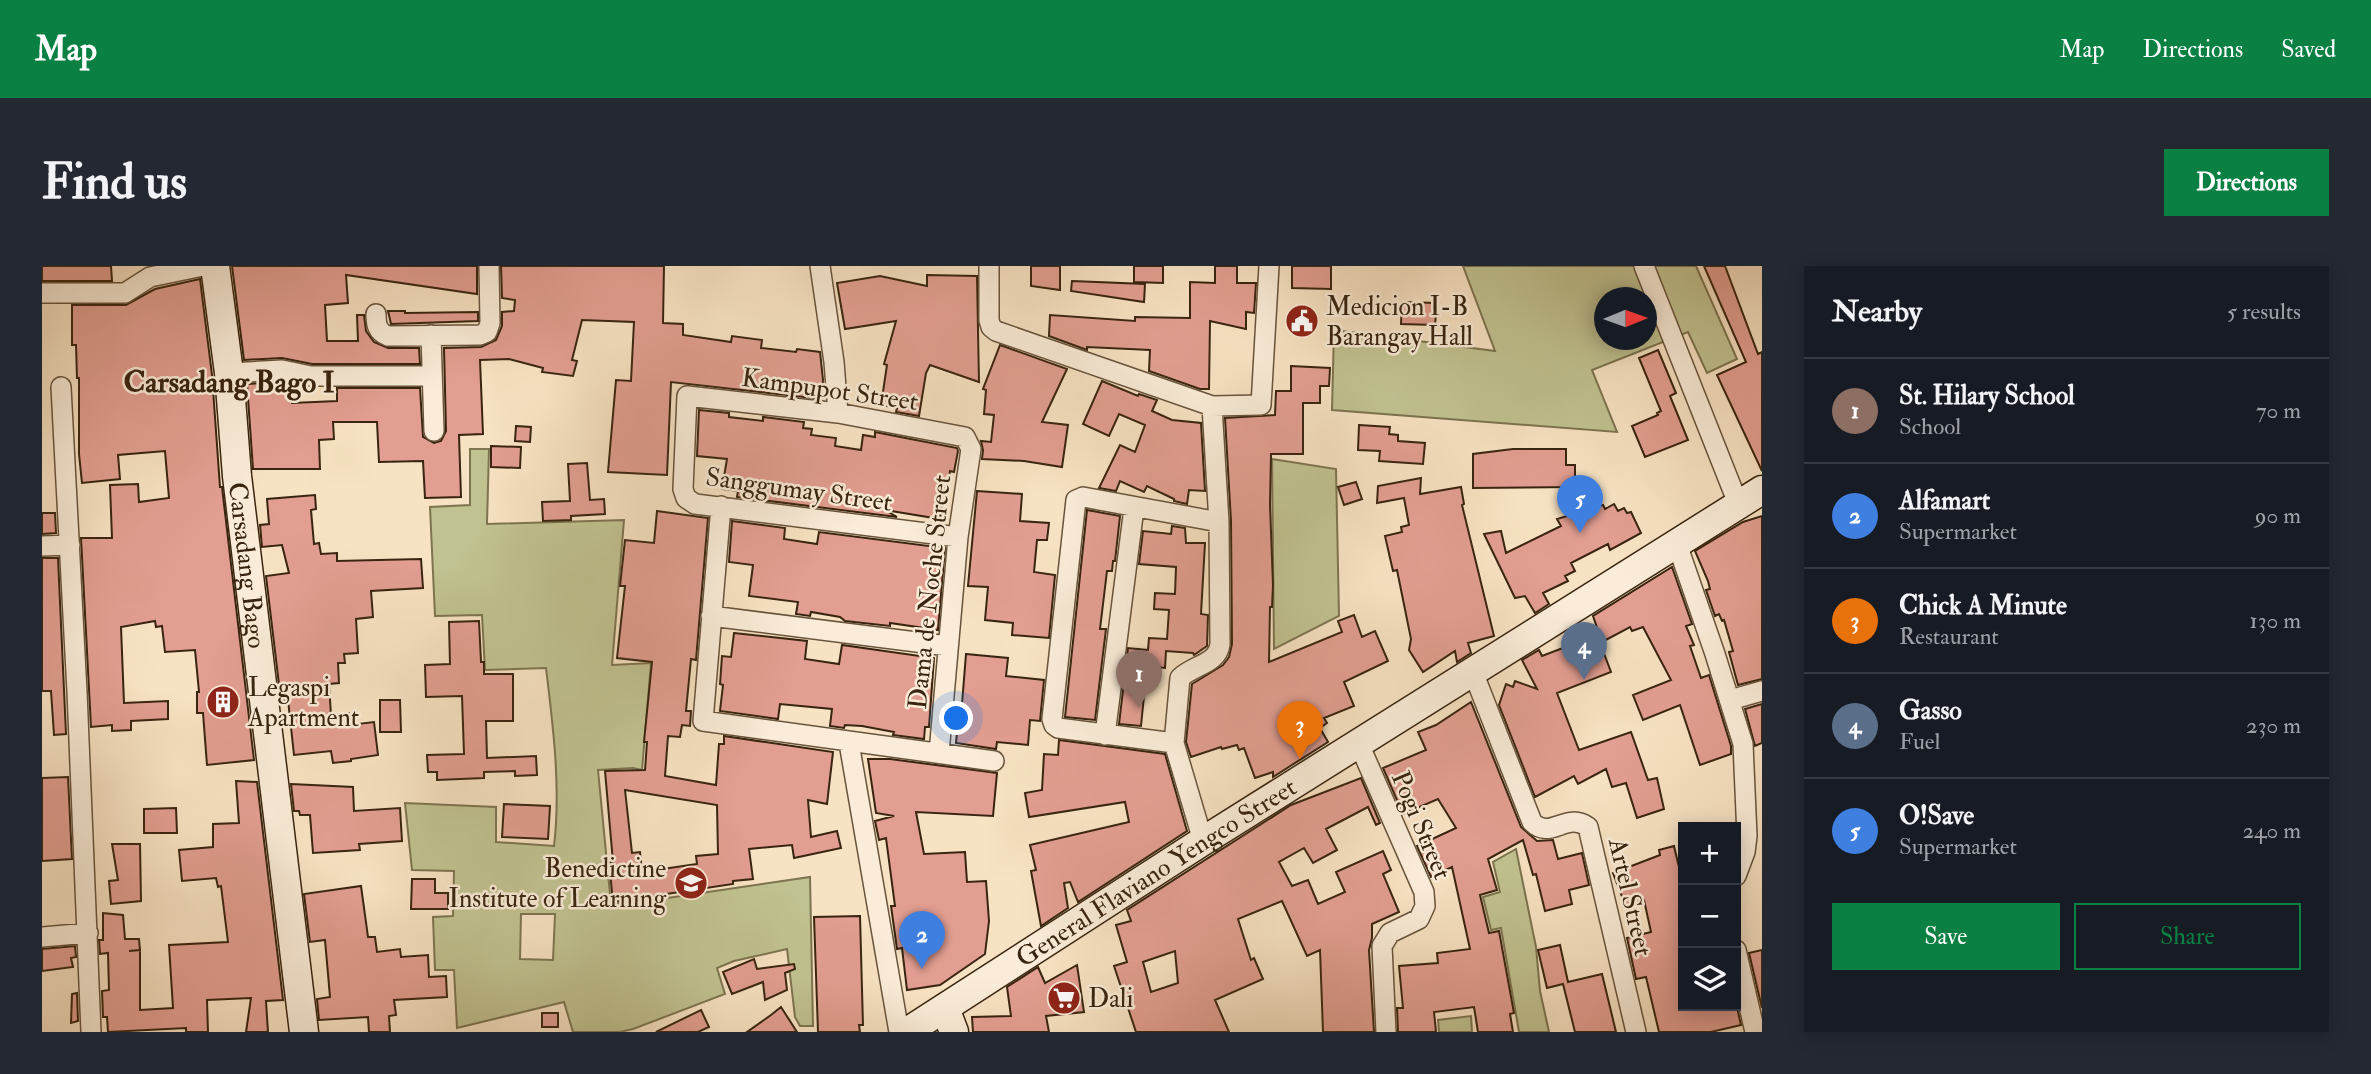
<!DOCTYPE html>
<html lang="en">
<head>
<meta charset="utf-8">
<style>
  :root { --surface:#171b24; --page:#242831; --text:#f1f3f6; --muted:#9ea1a6; --line:#363941; --accent:#0b8043 }
  body { margin:0; font-family:"IM FELL Double Pica",serif; background:var(--page); color:var(--text) }
  .controls { position:absolute; right:21px; bottom:21px; display:grid; overflow:hidden; border-radius:0px; box-shadow:0 4px 18px #0003 }
  .controls button { width:63px; height:63px; display:grid; place-items:center; padding:0; border:0; border-bottom:2px solid var(--line); background:var(--surface); color:var(--text); font:35px sans-serif }
  .compass { position:absolute; left:1552px; top:21px; width:63px; height:63px; border-radius:50%; background:var(--surface); box-shadow:0 4px 18px #0003; rotate:89deg }
  .you { position:absolute; left:915px; top:453px; width:24px; height:24px; margin:-18px; border:5px solid #fff; border-radius:50%; background:#1a73e8; box-shadow:0 0 0 10px #1a73e833 }
  .badge { display:grid; place-items:center; width:46px; height:46px; border-radius:50%; background:var(--accent); color:#fff; font-size:23px; font-weight:700 }
  .pin { position:absolute; translate:-50% -58px; filter:drop-shadow(0 2px 4px #0008) }
  .pin::after { content:''; position:absolute; top:37px; width:24px; height:21px; background:inherit; clip-path:polygon(0 0,100% 0,50% 100%) }
  .list { margin:0; padding:0; list-style:none }
  h2 { display:flex; justify-content:space-between; align-items:center; height:91px; margin:0; padding:0 28px; font-size:30px }
  h2 small { font-size:23px; font-weight:400; color:var(--muted) }
  .list li { display:grid; grid-template-columns:46px 1fr auto; gap:21px; align-items:center; box-sizing:border-box; height:105px; padding:0 28px; border-top:2px solid var(--line) }
  .list b { display:block; font-size:26px; white-space:nowrap }
  .list p { margin:0; font-size:23px; white-space:nowrap; color:var(--muted) }
  .list em { font-size:23px; font-style:normal; color:var(--muted) }
  .actions { display:flex; gap:14px; padding:21px 28px }
  .actions a { flex:1; padding:16px 0; border:2px solid var(--accent); border-radius:0px; text-align:center; font-size:24px; color:var(--accent) }
  .actions .main { background:var(--accent); color:#fff }
  .icon { flex:none; width:38px; height:38px; fill:none; stroke:currentColor; stroke-width:2; stroke-linecap:round; stroke-linejoin:round }
  .map { position:relative; flex:none; width:1720px; height:766px; overflow:hidden; border-radius:0px }
  header { display:flex; align-items:center; gap:42px; box-sizing:border-box; height:98px; padding:0 35px; background:var(--accent); color:#fff }
  header strong { font-size:33px }
  nav { display:flex; gap:38px; margin-inline-start:auto; font-size:24px }
  .intro { display:flex; align-items:center; justify-content:space-between; box-sizing:border-box; height:168px; padding:0 42px }
  h1 { margin:0; font-size:49px }
  .button { padding:18px 32px; border-radius:0px; background:var(--accent); color:#fff; font-size:24px; font-weight:700 }
  main { display:flex; gap:42px; padding:0 42px }
  aside { flex:1; background:var(--surface); border-radius:0px; box-shadow:0 4px 18px #0003 }
  .map>svg:first-child { display:block }
</style>
</head>
<body>
<header>
<strong>Map</strong>
<nav><a>Map</a><a>Directions</a><a>Saved</a></nav>
</header>
<div class="intro"><h1>Find us</h1><a class="button">Directions</a></div>
<main>
<div class="map">
<svg width="1720" height="766" viewBox="0 0 1720 766">
  <rect width="100%" height="100%" fill="#f7e2c3"/>
  <filter id="stains"><feTurbulence type="fractalNoise" baseFrequency=".00286" numOctaves="4"/><feColorMatrix values="0 0 0 0 .2 0 0 0 0 .09 0 0 0 0 .02 0 0 0 .5 -.17"/></filter>
  <radialGradient id="worn" r=".72"><stop offset=".6" stop-color="#630" stop-opacity="0"/><stop offset="1" stop-color="#630" stop-opacity=".3"/></radialGradient>
  <path fill="#c1c291" stroke="#7d7450" stroke-width="2" fill-rule="evenodd" d="M1421,0h233l41,93 -30,14 -19,-41 -96,38 25,62 -285,-22 2,-80 161,21zM1562,32h42v42h-42z
    M428,183h19l-2,75 137,-4 -12,145 39,-2 -9,107 -9,-2 -35,2 13,134 36,-3 163,-24 3,149h-13l-5,-9 -8,-68 -53,12 -17,7 8,26 -92,35 -13,3h-47l-9,-30 -107,26 -3,-58h-19l-2,-53 20,-1 1,-45 -42,-1 -7,-67 91,4v35l58,4c7,-58 -1,-121 -8,-178l-61,2 -3,-55 -47,1 -5,-109 40,-2zM479,648h34l-2,46 -33,-1z
    M1230,193l64,10 3,147 -65,33z
    M1474,583l20,98 4,44 9,41h-30l-18,-104 -10,2 -8,-33 17,-5 -7,-30z
    M1429,750l1,16h-33l-1,-12z"/>
  <path fill="#e29e91" stroke="#39250f" stroke-width="2" fill-rule="evenodd" d="M0,0h69l1,15h-70z
    M190,0h245v28l-131,-19 2,28 -23,2 2,36h31l-1,-26h7l2,16 8,11 14,6h31l1,16h-108l-30,-6 -38,2z
    M459,0h163l-1,57 20,1v11l48,7 1,-6 30,4 -1,8 35,4 1,-3 23,3 3,28 -2,19 -150,-17 -4,93 -59,-3 8,-92 15,1 3,-59 -52,-2 -10,40 5,1 -4,15 -31,-4 1,-4 -34,-9 -29,1 3,74 -24,1 2,62 -36,1 -2,-37 -44,1 -2,-40h-44l1,17 -15,1 1,29h-67l-6,-85 34,-2 11,2v19l45,-2v-13h83l3,49 11,6 7,-2 5,-10 -2,-83 37,-1 15,-7 6,-14v-14l12,-1 1,-11 -13,-2z
    M989,0h29v24l-29,-4z
    M1092,0h29v17l-29,-1z
    M1173,0h22v17h19l-2,30 -8,-1v17l-36,-8 -1,68h-9l-51,-18 1,-21 -63,-3v3l-38,-14 1,-21 85,6v-4l55,1v-36l25,1z
    M1250,0h39v23l-39,-1z
    M1662,0h21l33,88 4,-2v119l-45,-96 29,-13z
    M885,9l50,1 2,106 -49,-17 -4,8 -7,43 -23,-4 1,-4 -16,-3 6,-40 -3,-1 12,-43 -51,8 -8,-46 43,-7 47,10z
    M158,13l12,96 8,112h2l32,273 -47,5 -4,-52h-6v-21h2l-4,-42 -30,2 -3,-26 -6,1 -1,-6 -34,6 3,76 44,-2v18l-37,2v9l-19,1v-6l-21,2 -10,-189h31l-2,-53 28,-1 1,18 30,-4 -4,-47 -47,4 2,24 -38,4 -3,-29v-76h-2l-1,-33h-4v-40h54l29,-16z
    M1030,15l73,3 -1,18 -73,-11z
    M1360,36l35,1 -2,22 -34,-1z
    M346,45h17v2l73,-1v9l-87,3z
    M958,79l67,24 -25,53 26,3 -6,42 -38,-6 -42,-2 1,-9 -2,-9 10,1 3,-27 -10,-1 2,-24 -3,-1z
    M1616,84l18,43 -6,3 18,44 -43,17 -13,-31 26,-11 -1,-2 4,-2 -22,-53z
    M1249,100l39,2 -1,18h-9v17h-17v51h-32l-1,51 3,80 -1,22h-2l-1,55 73,-30 -4,-11 16,-6 8,22 13,-6 13,30 -44,21 10,24 -30,12 3,5 -7,5 8,14 -55,35v-5l-18,6 -11,-30 -5,2 -2,-5 -15,4 -1,-2 -30,10 -5,-15 6,-58 31,-19 6,-8 3,-13 -1,-123 -6,-103 50,-3 1,-24h15z
    M1060,115l36,15 1,-2 18,6 -5,11 20,9 29,3 4,68 -16,-1 -2,14 -13,-3v-2l-27,-13 -3,6 -24,-11 -4,10 -17,-3 21,-43 15,7 10,-27 -26,-11 -10,22 -26,-12z
    M657,144l30,3v4l34,4v-4l41,5 -1,6 9,1 -1,6 25,3 -1,8 26,4 2,-15 12,2v-5l82,16 1,3 -4,21 -4,-1 -2,14h-4l-4,34 -55,-9 12,7 -160,-20 1,-6 -16,-2 5,-30 -30,-3z
    M1317,159l31,2 -1,7 9,1v6l27,2 -2,21 -44,-3 1,-10 -22,-1z
    M474,160l15,1 -1,15 -15,-1z
    M449,180l30,1 -1,21 -29,-1z
    M1471,183h53v16h9v22l-102,1v-34z
    M545,197l3,37 14,-1 1,15 -34,2v4l-28,1 -1,-19 28,-1 -2,-37z
    M1379,212l-1,16 41,-7 3,17 -2,1 32,131 -26,7 3,10 -14,9 -2,-11 -32,21 -14,-22 2,-11 -14,-69 -4,1 -8,-35 17,-4 -1,-5 8,-2 -5,-27 -27,5 1,-17z
    M1314,216l6,17 -18,6 -6,-18z
    M935,225l45,3 -2,27 29,2 -2,17h-10l-3,32 21,3 -6,63 -37,-3 1,-12 -28,-3 3,-33 -20,-1z
    M273,229l1,14 -5,1 3,34 5,-1 2,11 16,-1v8l84,-2 2,29 -52,3 2,26 -17,2 2,34 -14,1 1,9h-7l1,20 -10,1 2,31 18,-2 1,12 24,-3 4,33 -27,4v2l-18,2 -2,-12 -37,4 -6,-55 -7,1 -15,-125 23,-3 -7,-28 -20,2 -2,-22 9,-1 -2,-25z
    M1572,238l4,7 6,-3 3,5 4,-1 10,21 -31,17 -2,-6 -37,19 4,8 -10,5 3,5 -25,12 6,11 -14,9 -10,-17 -10,2 -31,-64 17,-3 5,22 55,-27 -4,-7 46,-14 2,4z
    M1045,244l33,6 -5,45h-2l-1,10h-5l-7,58h6l-11,91 -30,-3z
    M615,245l51,7 -12,142 -5,-1 -5,52h5l-1,15 -8,-1 -2,12 -12,-1 -3,40 51,9 3,-41h5v-8l109,16 -6,52 -19,-4 3,37 26,-6 4,17 -47,10 -2,-13 -43,4 4,30 -20,2v3l-120,18 -4,-40h4l-8,-91 40,-1 2,-28h-3l8,-80 -35,-4 8,-72h-5l5,-46 29,3zM583,524l92,15 1,49 -22,2 1,8 -55,8 -2,-20 -8,1z
    M0,247h13l1,20 -14,1z
    M1720,250v163l-24,6 -9,-33 4,-1 -9,-31 -2,1 -3,-7 -4,2 -9,-26 4,-1 -2,-8 -13,-30 48,-29z
    M690,255l53,7 -1,11 33,5 2,-12 126,16 -7,82 -48,-7v3l-45,-5 -5,-4 -29,-5 -1,4 -14,-2 2,-12 -49,-6 4,-31 -24,-3z
    M1130,260l13,2 1,15h19l-4,71 7,1 -1,31 -13,9 -1,-2 -27,-2 -1,17 -18,-2 -6,60 -22,-2 9,-76 20,2 1,-12 18,1 2,-29 -15,-1 1,-16 20,1 1,-27 -37,-3 4,-33 28,3z
    M0,292h16l8,176 -12,1 -3,-44h-9z
    M1630,301l20,57 -6,2 8,19 -4,1 11,32 8,-3 22,71v8l-31,11 -20,-60 -37,15 -10,-25 38,-15 -28,-53 -11,4 -2,-4 -28,15 -9,-26z
    M437,355l2,41h3v12h29v47h-27l1,37 49,-2 1,19 -22,1v-5l-31,1v6l-47,2v-8h-9l-1,-17 37,-1 -2,-58 -36,1 -1,-32 25,-1 -1,-42z
    M692,367l73,8 -2,18 34,5 3,-19 92,13 -5,69h-4l-1,12 -31,-4 1,-3 -32,-6 -17,-1 -1,3 -14,-2 2,-17 -52,-5 -2,15 -58,-8 3,-26 -3,-1 2,-28 9,1z
    M1555,369l14,37 -54,21 22,57 52,-18 17,48 9,-2 7,31 -27,9 -11,-35 -14,4 -6,-18 -28,15 -4,-8 -39,21 -36,-92 7,-21 7,3 2,-6 22,8 -15,-29 17,-10 3,6z
    M924,388l42,4 -2,18 38,4 -4,41 -10,-1 -2,25 -31,-3 -1,7 -40,-6 4,-40 2,1z
    M338,434h20l1,32h-21z
    M1429,436l50,125 16,14 16,-1 5,19 24,-6 7,32 -20,5 3,14 -27,7 -9,-37 -3,1 -10,-35 -35,19 9,31 -17,5 9,38 10,-2 15,82 -4,1 3,18h-35l-4,-25 -40,5 2,20h-38l-1,-24h6l-4,-42 39,-3 -1,-10 33,-4 -18,-82 -21,10 -14,-31 39,-18 -18,-29 -35,15 -20,-46 43,-18 -8,-18 18,-7z
    M1720,438v39l-7,3 -10,-37z
    M1017,474l106,14 22,77 -109,71 -8,-20 -6,1 4,25 -27,18 -10,-55 5,-1 -6,-25 99,-23 -4,-20 -96,15 -4,-24 17,-3 2,-36 14,1z
    M826,493h22l107,14 -4,43 -77,-4 8,42 41,-2 2,30 19,-1 3,40 -4,33 -45,31 -33,5 -5,-42 -5,1 -6,-43h4l-9,-68 -7,2 -4,-19 19,-5 -18,-3z
    M26,511l4,82 -30,2v-83z
    M1319,512l19,45 -4,2 -8,-18 -42,22 11,21 -24,13 -9,-15 -25,14 13,24 16,-6 10,24 27,-12 -9,-20 47,-21 8,19 -8,4 16,38 -27,12v14l-3,12 5,82h-51l-3,-82 -13,6 -25,-55 -44,18 13,41 3,-2 9,21 -48,21 14,32h-93l-22,-66 13,-4 -11,-37 15,-4 -4,-11 164,-105zM1133,685l3,32 -27,9 -8,-30z
    M194,515l21,1 26,218 -17,1 2,31h-22l5,-34 -44,2 1,32h-22v-4l-78,4 -1,-15h-4l-1,-26 7,-1 -1,-37 -8,1 -1,-14h4v-27l20,2 2,24h14l1,11 -11,1 11,-1v60l33,-2 -4,-63 59,-3 -7,-56 -3,1 -2,-9 -34,3 -3,-31 34,-3v-23l26,-1z
    M249,518l62,3 1,24 46,-3 2,33 -43,3 1,6 -47,3 -3,-38h-10l-1,-4h-5z
    M462,538l46,2 -2,33 -46,-2z
    M134,542l1,25h-33v-24z
    M70,578h28l1,57 -30,3 -2,-23 9,-1z
    M1632,580l9,38v122h53v-3l5,22 -30,7h-52l-13,-55 -10,2 -9,-41 24,-6 -7,-32 -18,7 -13,-34 47,-18 -1,-5z
    M370,613h23v14h13v16h-37z
    M319,620l7,51h7l2,15 23,-3 1,8 27,-2 1,22 17,-1 1,21 -53,3 2,15 -7,1 1,16h-21l-1,-15 -49,3 -2,-21 13,-2 -5,-57 -15,2 -6,-48z
    M818,650l3,109h-4l1,7h-42l-4,-115z
    M1518,679l8,37 34,-8 14,58h-41l-12,-48 -16,4 -9,-38z
    M33,680l1,11 -5,1 2,9 -31,4v-22z
    M1720,684v58l-13,-55z
    M712,693l3,10 37,-5 1,5 -10,4 2,17 -22,10 -2,-18 -31,12 -9,-22z
    M1035,699l7,47 -38,4 3,16h-76l-1,-15 39,-1 -4,-29 31,-20 7,16z
    M35,727l1,28 -7,2 1,-29z
    M739,741l16,25h-50l24,-17z
    M659,744l8,17 -11,5h-42z
    M500,747h16v14h-16z"/>
  <g fill="none" stroke-linecap="round" stroke-linejoin="round">
    <defs>
      <path id="street" d="M778,0l14,96 4,51
        M947,0v54l2,7 5,4 216,75 49,-1 8,-139
        M1602,0l95,240
        M0,27h83l25,-16 53,-11
        M334,48c0,10 1,18 12,22l92,-1 7,-3 3,-9 -1,-57
        M389,69l3,96
        M187,107l53,-3 29,6h121
        M19,121l16,305 14,340
        M679,240l-18,215 291,40
        M1635,278l38,110 28,90 4,92 -2,16 -9,24
        M0,280l28,-1
        M669,350l237,30
        M1431,406l59,150c19,19 34,-11 56,5l48,205
        M1688,434l32,-9
        M1063,469l29,-227
        M807,477l50,289
        M1132,477l-116,-15 -4,-3 -2,-6 24,-219 7,-3 136,25
        M1317,478l65,148 1,14 -6,13 -29,14 -8,13 4,86
        M897,487l19,-216 13,-88 -6,-12 -127,-24 -151,-17 -4,93 3,9 9,6 263,33
        M1161,575l-29,-98 6,-65c13,-13 38,-14 40,-34l-1,-122 -7,-116
        M0,671l46,-4
        M1694,684l19,82"/>
      <g id="secondary">
        <path id="s1" d="M173,0l14,107 8,103 67,556"/>
        <path d="M903,742l9,24"/>
        <path id="s2" d="M865,766l296,-191 559,-351"/>
      </g>
    </defs>
    <use href="#street" stroke="#68543c" stroke-width="22"/>
    <use href="#secondary" stroke="#39250f" stroke-width="31"/>
    <use href="#street" stroke="#faecd8" stroke-width="19"/>
    <use href="#secondary" stroke="#faecd8" stroke-width="28"/>
  </g>
  <defs>
    <symbol id="civic-disc" viewBox="-11 -11 22 22"><circle r="9.5" fill="#8f2418" stroke="#faecd8"/><path d="M-.6-6.5H3V-4.5H.6V-3L4-1V1h2V6H-6V1h2V-1L-.6-3ZM-1.2 2.5V6h2.4V2.5Z" fill="#fff"/></symbol>
    <symbol id="building-disc" viewBox="-11 -11 22 22"><circle r="9.5" fill="#8f2418" stroke="#faecd8"/><path d="M-4-6H4V6H1V3H-1V6H-4ZM-2.5-4.3h1.7v1.8h-1.7ZM.8-4.3h1.7v1.8H.8ZM-2.5-1h1.7V.8h-1.7ZM.8-1h1.7V.8H.8Z" fill="#fff"/></symbol>
    <symbol id="school-disc" viewBox="-11 -11 22 22"><circle r="9.5" fill="#8f2418" stroke="#faecd8"/><path d="M0-5L7-2L0 1L-7-2ZM-4 1L0 2.5L4 1V4Q0 6-4 4Z" fill="#fff"/></symbol>
    <symbol id="supermarket-disc" viewBox="-11 -11 22 22"><circle r="9.5" fill="#8f2418" stroke="#faecd8"/><path d="M-6-5.5h2.5l.6 2H6L4.5 2H-2.5L-4.4-4H-6ZM-1.5 3.2a1.3 1.3 0 1 0 .1 0ZM3 3.2a1.3 1.3 0 1 0 .1 0Z" fill="#fff"/></symbol>
  </defs>
  <g fill-rule="evenodd">
    <use href="#civic-disc" x="1241" y="36" width="38" height="38"/>
    <use href="#building-disc" x="162" y="417" width="38" height="38"/>
    <use href="#school-disc" x="630" y="598" width="38" height="38"/>
    <use href="#supermarket-disc" x="1003" y="713" width="38" height="38"/>
  </g>
  <g text-anchor="middle" stroke-width="5" stroke-linejoin="round" paint-order="stroke">
    <g font-size="26" fill="#39250f" stroke="#faecd8" text-anchor="start">
      <text x="1284" y="49">Medicion I-B<tspan x="1284" dy="30">Barangay Hall</tspan></text>
      <text x="206" y="430">Legaspi<tspan x="206" dy="30">Apartment</tspan></text>
      <text x="624" y="611" text-anchor="end">Benedictine<tspan x="624" dy="30">Institute of Learning</tspan></text>
      <text x="1046" y="741">Dali</text>
    </g>
    <g font-size="26" fill="#39250f" stroke="#faecd8">
      <text transform="translate(788 123) rotate(8)" y="9">Kampupot Street</text>
      <text transform="translate(757 223) rotate(8)" y="9">Sanggumay Street</text>
      <text dy="9" stroke="none"><textPath href="#s1" startOffset="301">Carsadang Bago</textPath></text>
      <text transform="translate(887 326) rotate(-84)" y="9">Dama de Noche Street</text>
      <text transform="translate(1380 559) rotate(67)" y="9">Pogi Street</text>
      <text dy="9" stroke="none"><textPath href="#s2" startOffset="296">General Flaviano Yengco Street</textPath></text>
      <text transform="translate(1589 631) rotate(77)" y="9">Artel Street</text>
    </g>
    <g font-size="30" font-weight="bold" fill="#39250f" stroke="#faecd8">
      <text x="187" y="126">Carsadang Bago I</text>
    </g>
  </g>
  <rect width="100%" height="100%" filter="url(#stains)"/>
  <rect width="100%" height="100%" fill="url(#worn)"/>
</svg>
<div class="controls">
<button>+</button>
<button>−</button>
<button><svg class="icon" aria-label="layers" viewBox="0 0 24 24"><path d="M12 4l9 5-9 5-9-5zM3 14l9 5 9-5"/></svg></button>
</div>
<svg class="compass" viewBox="-18 -18 36 36"><path d="M0-13l5 13h-10z" fill="#e53935"/><path d="M0 13l5-13h-10z" fill="#9ea1a6"/></svg>
<div class="you"></div>
<div class="pin badge" style="left:1097px;top:442px;background:#8d6e63">1</div>
<div class="pin badge" style="left:880px;top:703px;background:#3f7fe0">2</div>
<div class="pin badge" style="left:1258px;top:493px;background:#e8710a">3</div>
<div class="pin badge" style="left:1542px;top:414px;background:#5c6f8a">4</div>
<div class="pin badge" style="left:1538px;top:267px;background:#3f7fe0">5</div>
</div>
<aside>
<h2>Nearby<small>5 results</small></h2>
<ul class="list">
<li><span class="badge" style="background:#8d6e63">1</span><div><b>St. Hilary School</b><p>School</p></div><em>70 m</em></li>
<li><span class="badge" style="background:#3f7fe0">2</span><div><b>Alfamart</b><p>Supermarket</p></div><em>90 m</em></li>
<li><span class="badge" style="background:#e8710a">3</span><div><b>Chick A Minute</b><p>Restaurant</p></div><em>130 m</em></li>
<li><span class="badge" style="background:#5c6f8a">4</span><div><b>Gasso</b><p>Fuel</p></div><em>230 m</em></li>
<li><span class="badge" style="background:#3f7fe0">5</span><div><b>O!Save</b><p>Supermarket</p></div><em>240 m</em></li>
</ul>
<div class="actions"><a class="main">Save</a><a>Share</a></div>
</aside>
</main>
</body>
</html>
